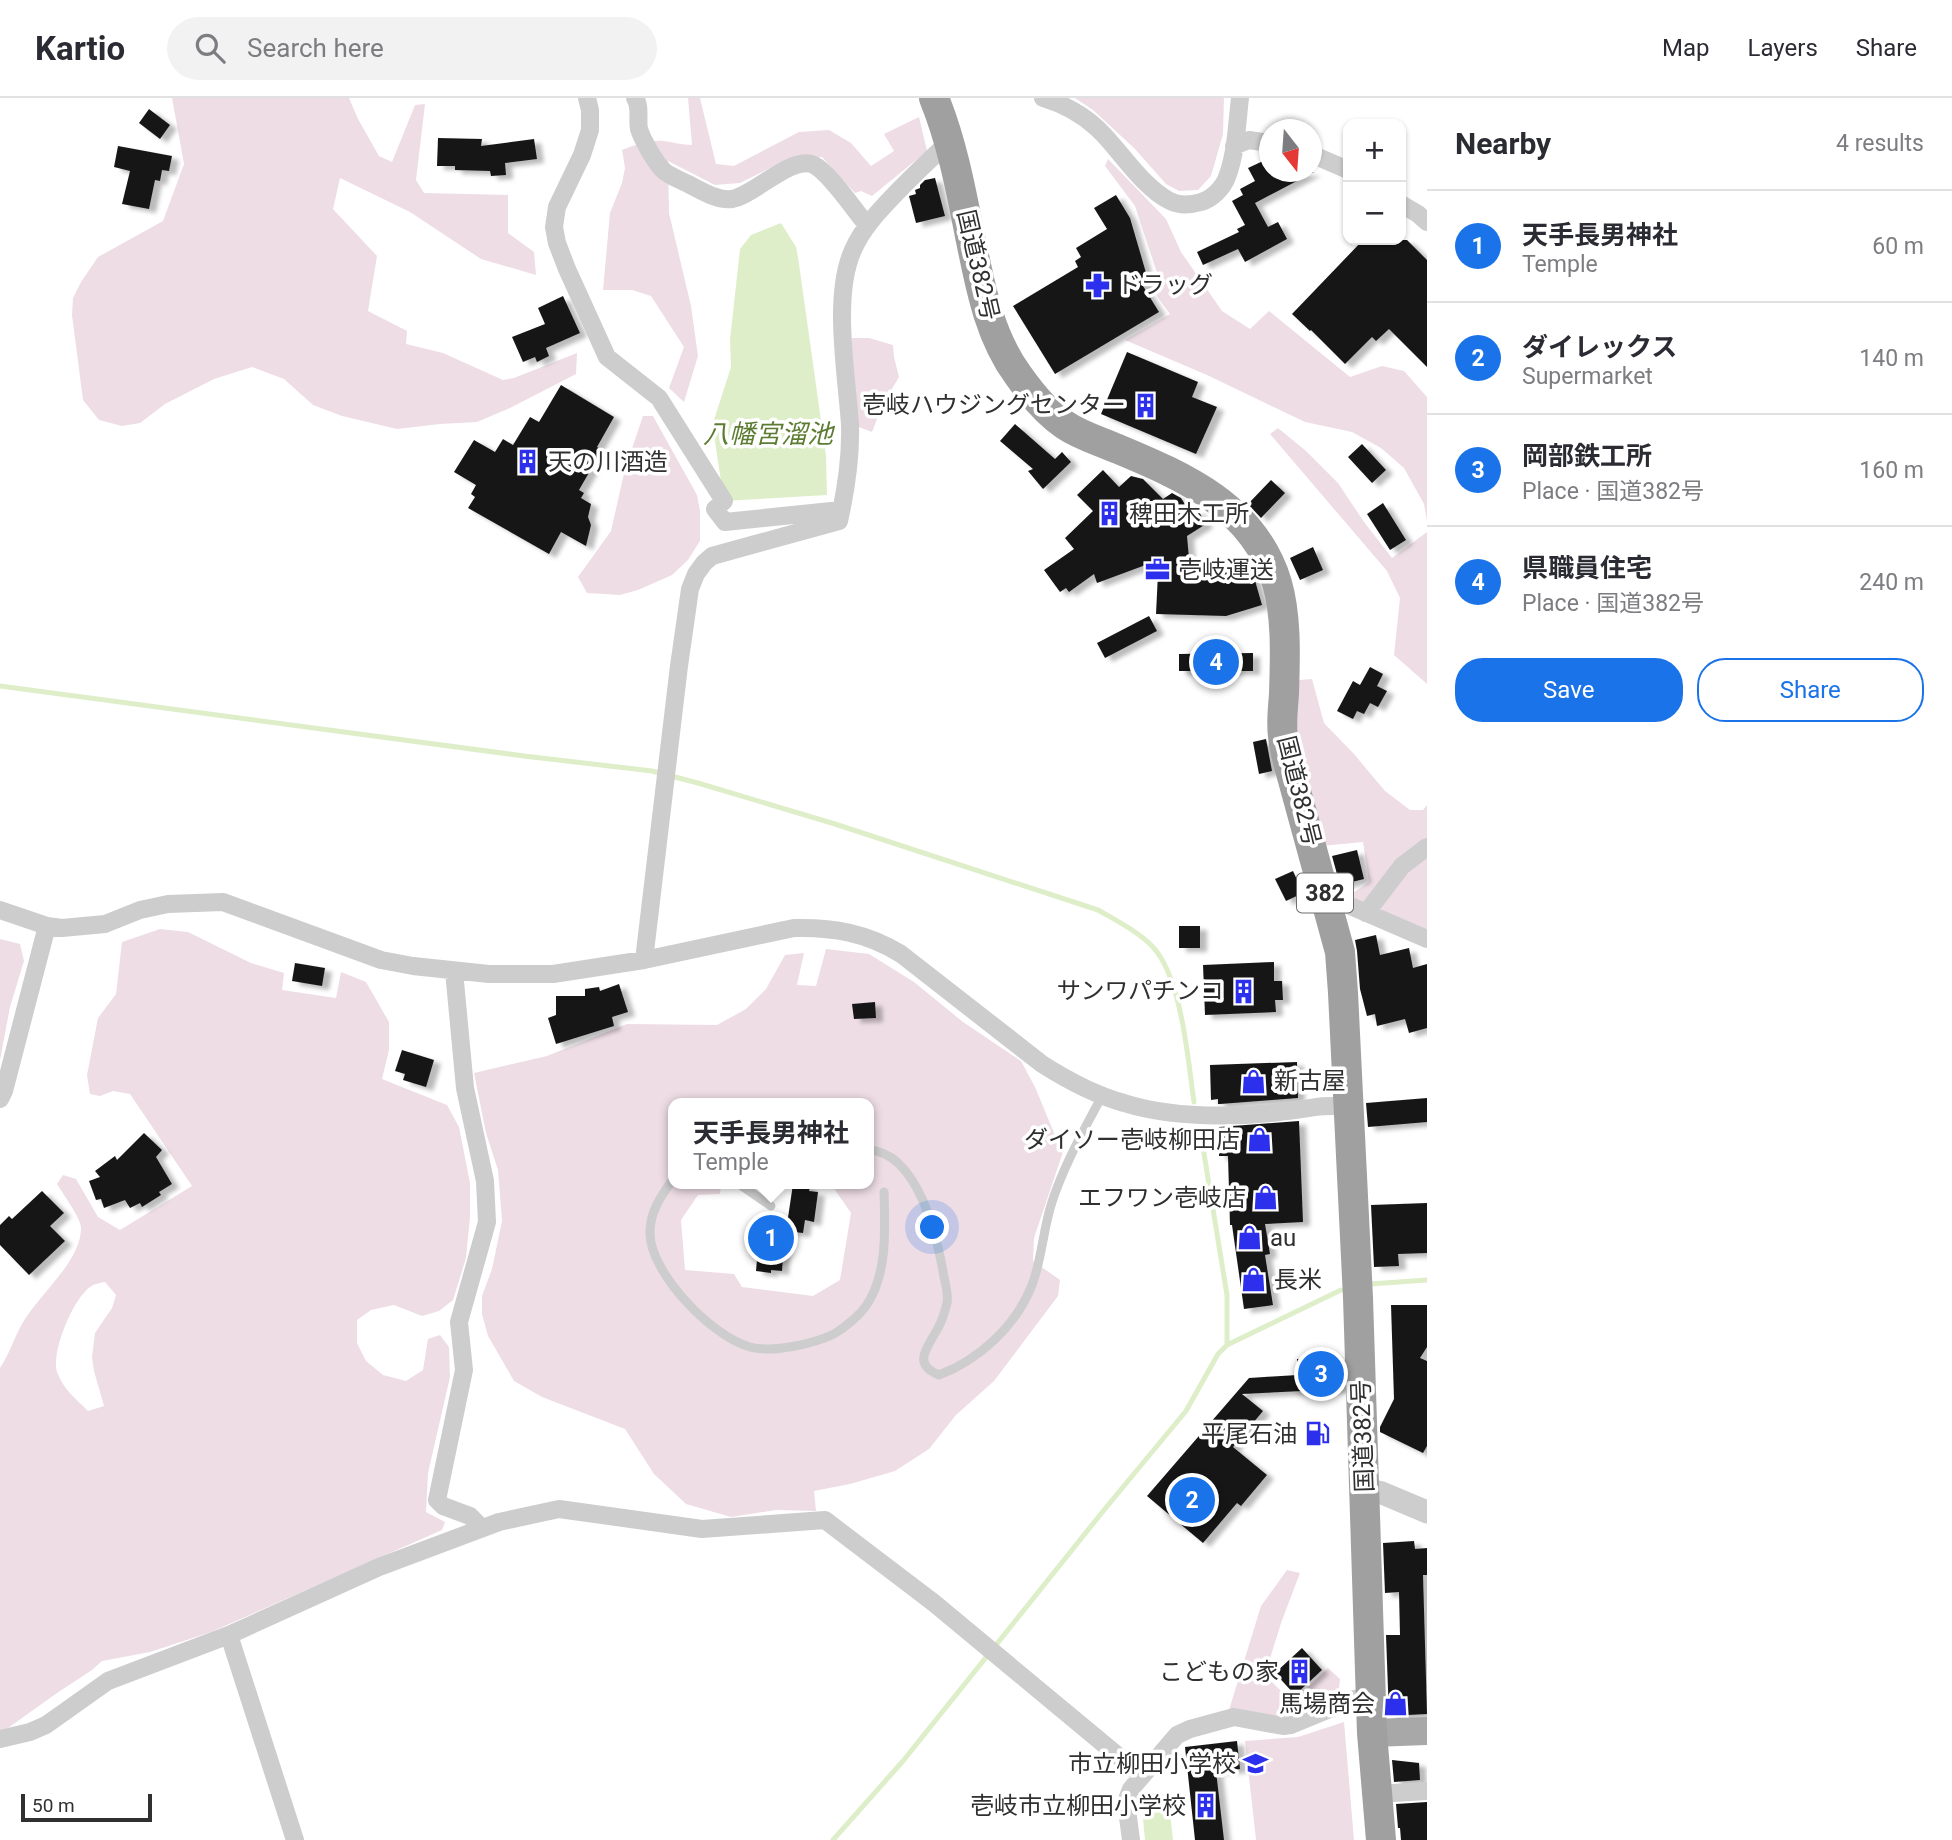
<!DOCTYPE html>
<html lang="en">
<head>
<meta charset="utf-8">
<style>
  :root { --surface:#fff; --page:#f2f2f3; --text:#2b2b33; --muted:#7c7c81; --line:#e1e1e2; --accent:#1a73e8 }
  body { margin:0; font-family:Roboto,"Noto Sans JP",sans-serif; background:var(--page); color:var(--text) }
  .controls { position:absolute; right:21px; top:21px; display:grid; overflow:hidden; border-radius:14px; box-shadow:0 2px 5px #0004 }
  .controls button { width:63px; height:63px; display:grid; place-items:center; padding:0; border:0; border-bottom:2px solid var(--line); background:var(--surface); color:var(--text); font:35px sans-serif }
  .compass { position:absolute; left:1259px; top:21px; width:63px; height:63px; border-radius:50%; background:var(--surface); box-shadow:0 2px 5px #0004; rotate:163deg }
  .scale { position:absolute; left:21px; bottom:18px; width:131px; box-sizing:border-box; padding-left:7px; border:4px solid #303030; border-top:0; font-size:19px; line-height:24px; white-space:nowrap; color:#303030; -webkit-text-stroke:5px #fff; paint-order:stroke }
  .you { position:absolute; left:933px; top:1130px; width:24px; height:24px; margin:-18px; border:5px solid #fff; border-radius:50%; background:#1a73e8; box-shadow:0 0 0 10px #1a73e833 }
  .badge { display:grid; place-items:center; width:46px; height:46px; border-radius:50%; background:var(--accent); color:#fff; font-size:23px; font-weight:700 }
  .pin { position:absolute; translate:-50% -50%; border:4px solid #fff; box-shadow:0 2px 7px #0006 }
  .popup { position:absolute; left:668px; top:1000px; width:206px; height:91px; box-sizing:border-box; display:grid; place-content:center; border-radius:14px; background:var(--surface); filter:drop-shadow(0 2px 5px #0005); font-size:23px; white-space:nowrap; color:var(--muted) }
  .popup b { font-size:26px; color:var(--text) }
  .popup::after { content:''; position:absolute; left:50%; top:100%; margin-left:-14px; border:14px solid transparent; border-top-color:var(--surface) }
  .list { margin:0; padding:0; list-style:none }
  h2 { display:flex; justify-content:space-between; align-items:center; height:91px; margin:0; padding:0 28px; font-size:30px }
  h2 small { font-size:23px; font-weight:400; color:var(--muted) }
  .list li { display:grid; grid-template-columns:46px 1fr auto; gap:21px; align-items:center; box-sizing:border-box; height:112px; padding:0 28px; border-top:2px solid var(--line) }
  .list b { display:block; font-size:26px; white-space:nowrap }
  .list p { margin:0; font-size:23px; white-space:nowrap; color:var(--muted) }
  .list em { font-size:23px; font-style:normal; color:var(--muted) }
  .actions { display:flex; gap:14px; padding:21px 28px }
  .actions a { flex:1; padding:16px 0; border:2px solid var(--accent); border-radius:28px; text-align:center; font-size:24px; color:var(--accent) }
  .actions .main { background:var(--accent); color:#fff }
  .icon { flex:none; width:38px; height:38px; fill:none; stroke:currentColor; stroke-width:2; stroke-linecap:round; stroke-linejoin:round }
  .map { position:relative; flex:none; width:1427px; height:1742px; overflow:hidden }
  header { display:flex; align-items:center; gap:42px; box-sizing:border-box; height:98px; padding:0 35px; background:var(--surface); border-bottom:2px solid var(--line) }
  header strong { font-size:33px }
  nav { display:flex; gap:38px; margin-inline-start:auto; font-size:24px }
  .search { width:490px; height:63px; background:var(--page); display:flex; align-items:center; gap:18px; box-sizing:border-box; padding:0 24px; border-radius:38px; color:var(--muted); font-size:26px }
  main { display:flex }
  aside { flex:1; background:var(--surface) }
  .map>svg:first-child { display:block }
</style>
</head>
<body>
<header>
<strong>Kartio</strong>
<div class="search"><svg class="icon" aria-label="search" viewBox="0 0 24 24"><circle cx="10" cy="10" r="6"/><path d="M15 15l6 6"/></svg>Search here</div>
<nav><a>Map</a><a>Layers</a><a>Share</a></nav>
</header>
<main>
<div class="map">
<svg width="1427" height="1742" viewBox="0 0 1427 1742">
  <defs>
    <filter id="shadow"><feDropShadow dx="7" dy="4" stdDeviation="2" flood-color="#0004"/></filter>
  </defs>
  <rect width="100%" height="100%" fill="#fff"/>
  <path fill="#eedde5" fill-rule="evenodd" d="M172,0h177l9,21 21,37 13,6 23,-57 10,-1 -9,76 8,13 84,2v38l26,19 2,23 -55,-16 -71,-47 -70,-34 -7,31 44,47 -9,55 39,20 -1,13 37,9 60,27 11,-2 63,-25 -1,21 -66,34 -33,14 -37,2 -43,5 -55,-13 -29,-11 -29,-26 -32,-12 -38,12 -49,25 -25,19 -18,3 -23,-6 -16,-20 -11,-85 1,-17 8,-16 17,-25 65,-36 21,-57z
    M688,0h12l16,66 18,2 65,-34 30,-2 22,13 20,23 23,-15 -10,-17 35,-17 8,34 -55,45 -11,-5 -6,2 -33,-36 -36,3 -46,23 -25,2 -47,-24 1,52 22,93 7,50 -14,46 -15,-14 15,-41 -33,-51 -19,-6h-29l7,-77 12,-30 3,-15 -3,-18c13,-5 27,-10 41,-9 10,1 19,4 29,4z
    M1075,0h149l-1,36 -12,42 -13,14 -19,1 -13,-7 -31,-35 -42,-39z
    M1108,61l58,60 15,33 41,59 28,18 19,-18 81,66 32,-11 22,5 23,26v124l-3,-17 -20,-36 -23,-20 -29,-16 -47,-10 -98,-47 -82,-35 45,-26 -16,-22 7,-7 -26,-79 -30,-40z
    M852,240h17l24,7 1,12 5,20 -16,27 -11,28 -16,-6 -6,-74z
    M643,318h10l44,79 3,16v30l-12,19 -16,15 -34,15 -18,5 -33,-2 -9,-16 33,-46 14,-62z
    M1278,330l28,23 32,32 26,39 28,36 35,-26v152l-33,-29 6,-57 -13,-27 -117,-137z
    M1312,581l12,44 30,31 31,37 25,19h13l4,-5v128l-80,-36 22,-15 -6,-40 -42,4 -26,-130 4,-36z
    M160,831l28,3 63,31 33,10 -2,17 54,8 5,-26 25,10 23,40v28l-7,29 65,26 12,22 11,56v34l-4,41 -13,42 -14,11 -17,5 -28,-11 -23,5 -14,10v23l9,18 17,14 23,6 17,-11 5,-31 12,-4 9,12 1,30 -22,96 -2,39 19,10 -3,8 -231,102 -61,20 -48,9 -10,9 -35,23 -49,35 -8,2v-362c9,-13 14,-30 22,-44 16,-29 60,-63 59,-97 -1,-10 -18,-33 -24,-43l6,-9 13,4 22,38 22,13 72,-44 -62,-92 -17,-3 -13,5 -10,-2 -3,-19 11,-57 18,-24 6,-52zM105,1184l11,13 -4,13 -17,25 -3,24 2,14 10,35 -16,5c-12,-12 -25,-22 -31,-39 -6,-20 16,-73 33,-85 4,-3 10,-4 15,-5z
    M0,841l20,5 4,17 -14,46 -10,53z
    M826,851l43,5 45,28 49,40 58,39 14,26 24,58 5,4 -30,89 -1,23 27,19 -2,16 -64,85 -38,34 -27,34 -34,22 -45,13 -36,7 2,20 -40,-1 -45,7 -45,-13 -32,-30 -29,-45 -83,-32 -28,-16 -26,-45 -6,-22v-18l10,-27 10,-48 -4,-51 -12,-37 -12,-60 73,-17 80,-32 90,1 29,-16 20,-20 19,-34 19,-2 -7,32 19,1zM673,1005h196v81h-38l20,29 -11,67 -27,16 -71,-9 -8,-13 -49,-4 -4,-50 17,-25 22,-1 1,-10h-48z
    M1287,1472l13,3 -19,50 -16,52 27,27 36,-34 12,11 -2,17 -50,23 -59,-9 32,-104z
    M1344,1624l10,118h-98l-11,-99 53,-4z"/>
  <path fill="#deeec9" d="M781,125l15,24 2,10 28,199 1,39 -103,6 -10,-66v-15l17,-53 -1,-27 10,-91 11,-14z
    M1168,1696l5,46h-28l-4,-44z"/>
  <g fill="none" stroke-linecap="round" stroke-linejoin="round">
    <path stroke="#deeec9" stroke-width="5" d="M0,588l524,70 128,15 46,12 137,41 263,86c19,11 39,21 54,36 30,31 36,115 42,156
      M1200,1031l27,166v50
      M1370,1186l57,-4
      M833,1742l70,-79 201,-251 82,-99 32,-57 9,-9 114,-55"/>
  </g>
  <path fill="#171717" filter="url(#shadow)" d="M149,11l21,16 -10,14 -21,-16z
    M438,40l44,1 -1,7 53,-7 3,20 -32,4 1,12 -15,1 -1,-5 -35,-1v-4h-18z
    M118,48l54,10 -3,15 -7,-1 -2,11 -5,-1 -6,29 -27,-5 8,-33 -16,-4z
    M1263,63l5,11h46l-59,31 13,24 10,-5 9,17 -42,23 -7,-13 -35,16 -6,-13 42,-20 -2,-3 8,-4 -13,-24 11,-6 -3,-6 15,-8 -7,-13z
    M935,80l10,38 -29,7 -7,-27 7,-2 -1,-4 5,-2v-3l5,-5z
    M1116,97l14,23 19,65 -6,3 16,26 -104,62 -42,-68 65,-39 -3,-6 6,-4 -5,-9 31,-19 -13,-21z
    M1363,142h44l20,20v107l-38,-38 -13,12 -4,-4 -27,27 -34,-34 -1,1 -18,-17z
    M563,198l17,37 -34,15 3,8 -12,6 -2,-5 -12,5 -11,-25 33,-13 -7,-16z
    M1127,254l71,30 -6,15 25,10 -21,47 -95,-40z
    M561,287l53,32 -17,30 5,3 -23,40 5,3 -3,5 10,6 -3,13 3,8 -5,21 -25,-14 -12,22 -81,-46 7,-11 -4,-3 5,-9 -22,-13 20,-32 21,12 8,-13 10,6 17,-28 9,5z
    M1015,326l40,35 7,-7 9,10 -28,27 -15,-18 5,-2 -33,-28z
    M1362,346l24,26 -14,13 -24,-26z
    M1103,372l16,17 12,-11 12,3 20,20 9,-6 9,5 10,16 7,-4 8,14 -19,12 4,44 59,-17 12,42 -36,11 -70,-2 2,-41h-6l-1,-10 -54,20 -3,-9 -25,18 -3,-4 -6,4 -16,-22 30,-21 -9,-11 28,-27 -16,-16z
    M1271,382l14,13 -24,25 -13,-14z
    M1383,405l23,37 -16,10 -23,-36z
    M1313,449l10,23 -23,10 -10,-22z
    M1149,518l8,15 -52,27 -8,-15z
    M1253,555v18h-74v-17z
    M1370,569l13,7 -6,12 10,5 -9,16 -8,-4 -6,11 -7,-3 -4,8 -16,-8 16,-30 7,4z
    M1266,641l6,32 -13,3 -6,-32z
    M1357,752l7,29 -24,6 -8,-29z
    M1293,773l10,22 -17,8 -11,-22z
    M1179,828h21v22h-21z
    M1376,837l4,20 29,-7 4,20 14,-4v64l-18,5 -4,-14 -28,7 -2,-12 -8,2 -7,-27 -3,-38 -2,-11z
    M1274,864v19h8l1,19h-8l1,12 -71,3 -2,-50z
    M295,865l30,5 -3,18 -30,-5z
    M619,886l9,28 -16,5 2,9 -58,18 -8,-26 8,-3v-19h29v-7l14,-2 1,4z
    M875,904l1,16 -22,1 -2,-15z
    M402,952l32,10 -8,27 -23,-7 2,-6 -10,-3z
    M1297,964l1,36 -78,6h-2v-5l-7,1 -1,-35z
    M1427,1000v24l-59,5 -2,-24z
    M1299,1023l4,101 -38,2 5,30 -5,1 8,50 -29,4 -12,-84h-2l-2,-69h-9v-29z
    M144,1035l18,17 -6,7 16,27 -13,8 2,3 -19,12 -2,-4 -10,5 -5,-8 -21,8 -3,-9 -5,1 -7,-19 11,-4 -5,-6 20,-15 2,4z
    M793,1086l17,3 -1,4 9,1 -4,30 -9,-2 -2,13 -17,-2z
    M42,1093l22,22 -14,13 15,15 -36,34 -29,-30v-20l9,-9 3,3z
    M1427,1105v50l-29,1 1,12 -25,1 -3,-62z
    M760,1128l25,1 -3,44 -11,-1v3l-15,-2z
    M1391,1207h36v42l-7,11 7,3v85l-4,7 -43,-21v-5l14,-28z
    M1342,1259l1,32 -101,5 21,17 -30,36 34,28 -26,31 -4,-3 -34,40 -56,-47 102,-118 49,-3 -1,-16z
    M1414,1443l1,8 12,-1v27h-4l4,139 -38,2 -3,-81h14l-1,-43 -14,1 -2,-50z
    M1302,1550l20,22 -27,25 -20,-22z
    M1237,1643l3,28 -24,2 8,69h-29l-10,-93z
    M1392,1662l27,3 1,17 -26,2z
    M1427,1704v38h-26l-1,-12h-2l-2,-24z"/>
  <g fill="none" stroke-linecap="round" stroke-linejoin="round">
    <path stroke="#cdcdcd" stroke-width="9" d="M869,1052c48,3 67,83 74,121 1,10 6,22 4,32 -2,8 -5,18 -9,25 -10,19 -27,36 1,47 40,-15 77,-49 93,-90 10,-26 11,-56 20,-83 12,-37 32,-72 50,-106
      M673,1081c-11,16 -23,32 -23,53 -1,40 62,105 100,115 23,6 63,-3 84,-13 10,-6 25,-18 32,-28 22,-32 19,-78 18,-114
      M739,1086l32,22"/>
    <path stroke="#cdcdcd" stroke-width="18" d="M587,0l3,12v20l-8,25 -25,52 -3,20 3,16 10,26 40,88 52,41 65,103 -9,8 10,13 116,-12
      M635,0c6,9 2,21 4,31 3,10 17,35 25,42 7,6 19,10 28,15 12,6 27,15 40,13 21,-3 61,-45 82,-34 16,8 40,45 53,60
      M1043,0c20,6 40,17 55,31 22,21 45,59 72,72 10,5 21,4 31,1 11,-3 22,-14 26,-25 9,-23 10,-54 13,-79
      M1234,48l15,-6 20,3
      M1311,56l37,16
      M1401,106l17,10 9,8
      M1325,797l102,44
      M0,812l47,16 15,2 43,-4 35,-14 28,-6 55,-2 158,58 32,6 76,8h64l91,-14 150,-32c39,-1 73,5 107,26l141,110c25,16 53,31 82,39 57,18 134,14 192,4 11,-2 22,0 32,-2
      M1366,815l36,-47 25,-19
      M644,862l35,-294 11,-77 6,-15 8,-11 8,-7 127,-35c7,-31 12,-64 11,-96 -3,-49 -18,-129 3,-175 11,-25 30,-43 49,-63 15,-15 30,-30 46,-44
      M454,873l11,117 20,93 2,41 -28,100 5,48 -27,130 6,6 27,10 12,12
      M0,1001l4,-8 43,-165
      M229,1537l66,205
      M0,1641l30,-7 16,-7 62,-44 121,-46 150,-68 120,-45 60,-13 143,20 123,-9 109,83 207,172
      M1376,1696l51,-3
      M1131,1742l-5,-38 5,-13 46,-54 13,-6 44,-12 49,9 8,-1 63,-26 17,-1"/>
    <path stroke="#cdcdcd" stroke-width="23" d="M1365,1391l17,4 45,19"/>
    <path stroke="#a8a8a8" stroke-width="28" d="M1372,1635l55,-2"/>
    <path stroke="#a0a0a0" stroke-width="30" d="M934,0c18,44 27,92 36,138 10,48 18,98 48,139 12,17 29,38 47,50 16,11 35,16 53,24 67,28 136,58 159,134 10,35 8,75 7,111 -1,14 -3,29 -1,42 1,9 3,18 5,26l52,190 3,41 15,305 14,435 9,107"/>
  </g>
  <defs>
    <symbol id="pharmacy-bare" viewBox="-9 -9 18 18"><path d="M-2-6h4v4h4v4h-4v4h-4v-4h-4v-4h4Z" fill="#2c30ed" stroke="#fff" stroke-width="2.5" paint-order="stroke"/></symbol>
    <symbol id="building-bare" viewBox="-9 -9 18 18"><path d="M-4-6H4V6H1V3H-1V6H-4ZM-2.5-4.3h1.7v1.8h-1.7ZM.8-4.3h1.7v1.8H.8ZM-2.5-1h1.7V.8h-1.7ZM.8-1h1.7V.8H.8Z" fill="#2c30ed" stroke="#fff" stroke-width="2.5" paint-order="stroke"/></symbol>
    <symbol id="office-bare" viewBox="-9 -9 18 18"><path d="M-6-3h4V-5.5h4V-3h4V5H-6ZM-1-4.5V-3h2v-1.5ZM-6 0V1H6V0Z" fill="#2c30ed" stroke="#fff" stroke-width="2.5" paint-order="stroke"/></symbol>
    <symbol id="shop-bare" viewBox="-9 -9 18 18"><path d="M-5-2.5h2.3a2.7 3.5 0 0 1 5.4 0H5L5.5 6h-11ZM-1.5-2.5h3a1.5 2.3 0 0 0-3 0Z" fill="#2c30ed" stroke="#fff" stroke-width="2.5" paint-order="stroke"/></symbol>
    <symbol id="fuel-bare" viewBox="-9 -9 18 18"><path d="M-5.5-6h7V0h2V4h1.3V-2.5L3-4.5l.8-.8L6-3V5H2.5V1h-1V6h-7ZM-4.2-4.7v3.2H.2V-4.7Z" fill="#2c30ed" stroke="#fff" stroke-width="2.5" paint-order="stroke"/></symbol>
    <symbol id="school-bare" viewBox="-9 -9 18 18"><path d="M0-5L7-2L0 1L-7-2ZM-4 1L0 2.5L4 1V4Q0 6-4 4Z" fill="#2c30ed" stroke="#fff" stroke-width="2.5" paint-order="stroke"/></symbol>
  </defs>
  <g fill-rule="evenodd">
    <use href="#pharmacy-bare" x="1080" y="170" width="35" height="35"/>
    <use href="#building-bare" x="1128" y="290" width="35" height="35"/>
    <use href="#building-bare" x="510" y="346" width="35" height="35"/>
    <use href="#building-bare" x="1092" y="398" width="35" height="35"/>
    <use href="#office-bare" x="1140" y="454" width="35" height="35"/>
    <use href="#building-bare" x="1226" y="876" width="35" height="35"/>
    <use href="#shop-bare" x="1236" y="966" width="35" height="35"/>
    <use href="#shop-bare" x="1242" y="1024" width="35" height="35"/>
    <use href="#shop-bare" x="1248" y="1082" width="35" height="35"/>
    <use href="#shop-bare" x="1232" y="1122" width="35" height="35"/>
    <use href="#shop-bare" x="1236" y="1164" width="35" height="35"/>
    <use href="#fuel-bare" x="1300" y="1318" width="35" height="35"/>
    <use href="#building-bare" x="1282" y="1556" width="35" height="35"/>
    <use href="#shop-bare" x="1378" y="1588" width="35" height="35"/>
    <use href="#school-bare" x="1238" y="1648" width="35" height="35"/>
    <use href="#building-bare" x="1188" y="1690" width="35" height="35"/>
  </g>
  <g text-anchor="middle" stroke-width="7" stroke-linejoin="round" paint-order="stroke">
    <rect fill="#fff" stroke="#6e6e6e" stroke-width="2" x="1297" y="775.5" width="56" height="39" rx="5"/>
    <g font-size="23" font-weight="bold" fill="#303030">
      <text x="1325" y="803">382</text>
    </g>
    <g font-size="24" fill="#303030" stroke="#fff">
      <text transform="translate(978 167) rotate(77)" y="8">国道382号</text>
      <text transform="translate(1299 693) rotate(76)" y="8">国道382号</text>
      <text transform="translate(1363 1338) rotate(-92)" y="8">国道382号</text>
    </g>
    <g font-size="24" fill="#303030" stroke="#fff" text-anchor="end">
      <text x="1117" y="195" text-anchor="start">ドラッグ</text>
      <text x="1126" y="315">壱岐ハウジングセンター</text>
      <text x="548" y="372" text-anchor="start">天の川酒造</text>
      <text x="1129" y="424" text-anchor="start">稗田木工所</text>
      <text x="1178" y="480" text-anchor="start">壱岐運送</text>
      <text x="1224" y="901">サンワパチンコ</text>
      <text x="1274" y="991" text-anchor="start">新古屋</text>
      <text x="1240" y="1050">ダイソー壱岐柳田店</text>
      <text x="1246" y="1108">エフワン壱岐店</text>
      <text x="1270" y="1148" text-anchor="start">au</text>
      <text x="1274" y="1190" text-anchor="start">長米</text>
      <text x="1297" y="1344">平尾石油</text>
      <text x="1279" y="1582">こどもの家</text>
      <text x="1375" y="1614">馬場商会</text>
      <text x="1236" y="1674">市立柳田小学校</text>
      <text x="1186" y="1716">壱岐市立柳田小学校</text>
    </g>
    <g font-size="26" font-style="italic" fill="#5b7c31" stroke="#fff">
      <text x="768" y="345">八幡宮溜池</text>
    </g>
  </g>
</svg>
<div class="controls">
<button>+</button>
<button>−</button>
</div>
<svg class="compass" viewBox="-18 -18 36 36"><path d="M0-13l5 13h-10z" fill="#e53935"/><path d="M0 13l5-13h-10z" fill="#7c7c81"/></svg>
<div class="scale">50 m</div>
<div class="you"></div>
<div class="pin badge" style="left:771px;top:1140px">1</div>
<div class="popup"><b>天手長男神社</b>Temple</div>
<div class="pin badge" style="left:1192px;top:1402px">2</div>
<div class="pin badge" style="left:1321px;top:1276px">3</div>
<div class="pin badge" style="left:1216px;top:564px">4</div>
</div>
<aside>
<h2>Nearby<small>4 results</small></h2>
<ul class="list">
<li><span class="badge">1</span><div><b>天手長男神社</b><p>Temple</p></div><em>60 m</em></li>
<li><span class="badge">2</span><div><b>ダイレックス</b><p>Supermarket</p></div><em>140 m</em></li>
<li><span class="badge">3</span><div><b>岡部鉄工所</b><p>Place · 国道382号</p></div><em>160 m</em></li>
<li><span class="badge">4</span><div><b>県職員住宅</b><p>Place · 国道382号</p></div><em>240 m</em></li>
</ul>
<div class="actions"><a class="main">Save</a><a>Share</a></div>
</aside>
</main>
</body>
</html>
